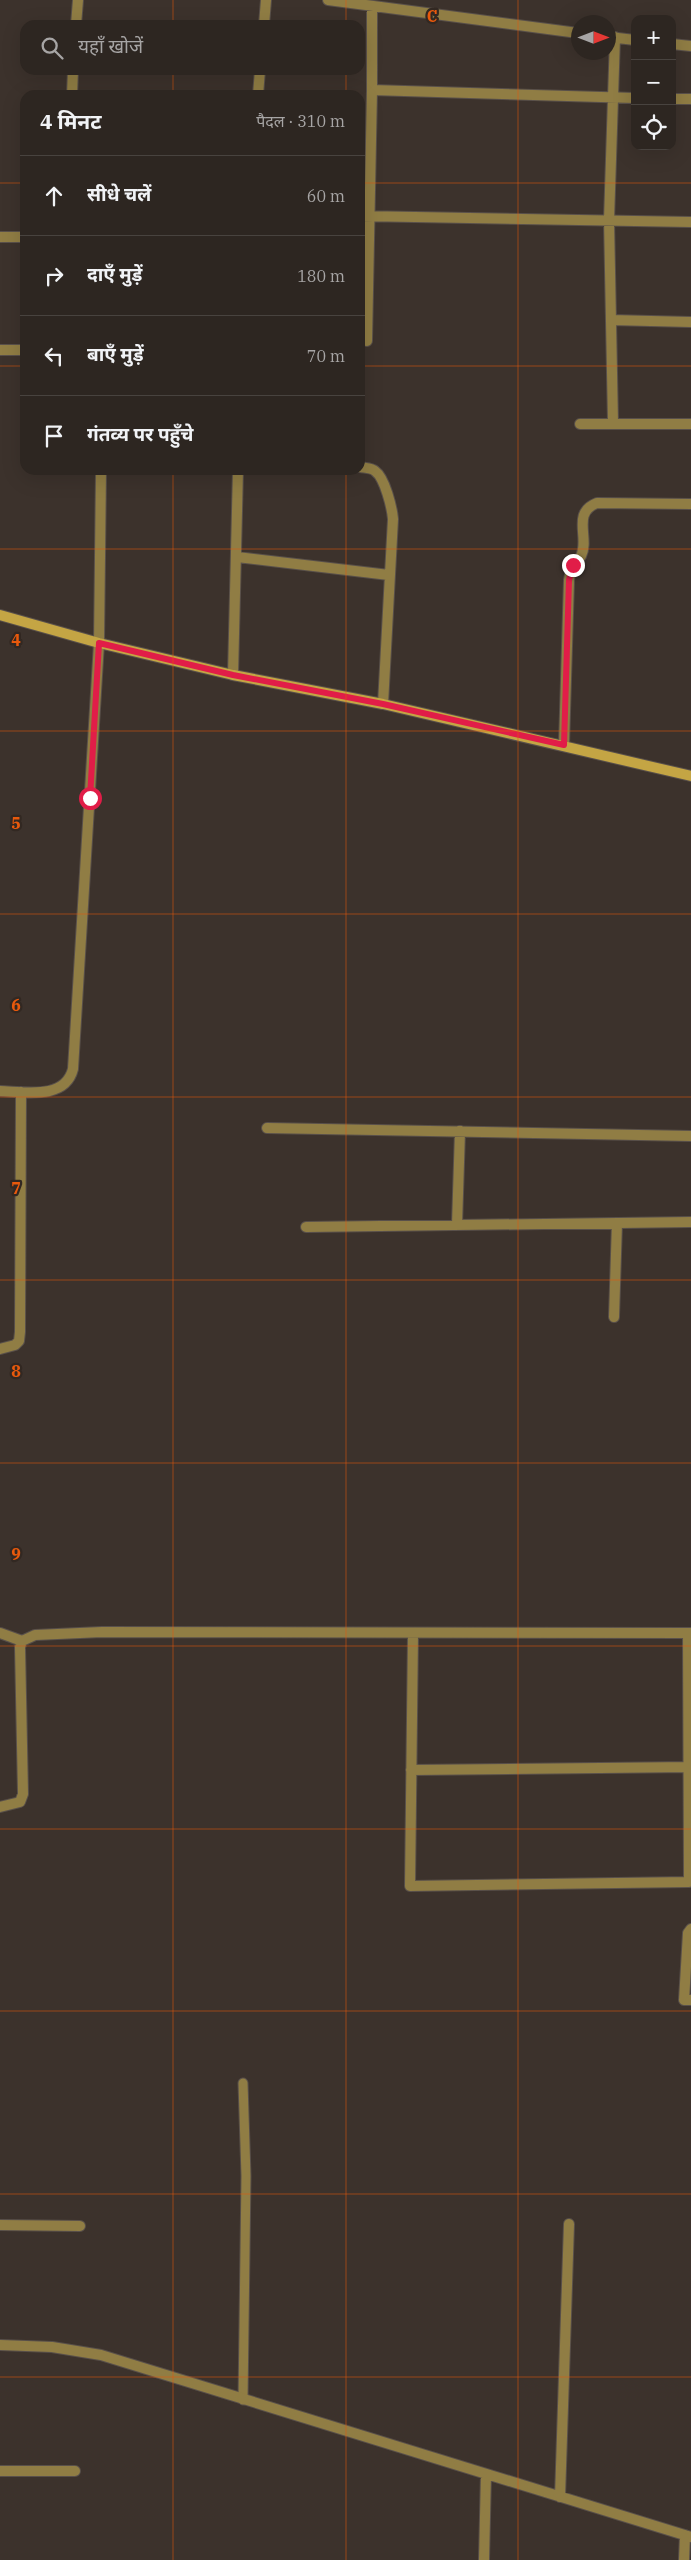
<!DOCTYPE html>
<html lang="hi">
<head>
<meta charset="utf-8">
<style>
  :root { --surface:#2d2621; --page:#39322e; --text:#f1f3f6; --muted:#a7a5a5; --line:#48433f }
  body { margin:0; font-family:"IBM Plex Serif","Noto Sans Devanagari",serif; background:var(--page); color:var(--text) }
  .controls { position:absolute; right:15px; top:15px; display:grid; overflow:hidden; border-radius:10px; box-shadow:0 5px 20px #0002 }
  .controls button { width:45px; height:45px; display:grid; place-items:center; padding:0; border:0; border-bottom:1px solid var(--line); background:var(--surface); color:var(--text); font:25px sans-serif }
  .compass { position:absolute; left:571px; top:15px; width:45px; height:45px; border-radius:50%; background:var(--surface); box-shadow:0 5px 20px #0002; rotate:90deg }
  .stop { position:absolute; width:15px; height:15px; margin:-11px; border:4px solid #e11d48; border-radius:50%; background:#fff }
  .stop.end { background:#e11d48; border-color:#fff; box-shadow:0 1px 5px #0008 }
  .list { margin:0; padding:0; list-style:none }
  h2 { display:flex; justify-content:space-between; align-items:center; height:65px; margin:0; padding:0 20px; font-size:21px }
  h2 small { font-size:16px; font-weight:400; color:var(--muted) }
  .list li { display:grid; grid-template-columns:32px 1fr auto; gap:15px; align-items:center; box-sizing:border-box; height:80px; padding:0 20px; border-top:1px solid var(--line) }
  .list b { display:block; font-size:19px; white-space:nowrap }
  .list em { font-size:16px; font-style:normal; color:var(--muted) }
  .icon { flex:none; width:28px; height:28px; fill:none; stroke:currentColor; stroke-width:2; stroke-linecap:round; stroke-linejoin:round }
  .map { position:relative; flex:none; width:691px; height:2560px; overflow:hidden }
  .search { position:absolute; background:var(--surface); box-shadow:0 5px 20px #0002; left:20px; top:20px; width:345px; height:55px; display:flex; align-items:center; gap:12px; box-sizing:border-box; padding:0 18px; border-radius:15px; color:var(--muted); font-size:19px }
  .panel { position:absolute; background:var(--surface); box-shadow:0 5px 20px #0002; left:20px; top:90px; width:345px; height:385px; border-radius:15px }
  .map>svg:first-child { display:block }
</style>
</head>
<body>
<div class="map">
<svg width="691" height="2560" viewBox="0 0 691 2560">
  <rect width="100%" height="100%" fill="#3c322c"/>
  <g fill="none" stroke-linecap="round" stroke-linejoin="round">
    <defs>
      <path id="lane" d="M243,2083l3,93 -3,224"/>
      <path id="street" d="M328,0l250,33
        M76,25l2,-25
        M264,25l2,-25
        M609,37l26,3
        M672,44l19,2
        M372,90l263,8
        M72,95l1,-25
        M258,95l2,-25
        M672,99h19
        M360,216l331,6
        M0,237h25
        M611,320l80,2
        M367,341l5,-251v-84
        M0,350h25
        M613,423l-4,-203 6,-183
        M580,424h111
        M360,467c5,1 12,1 15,4 10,7 17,37 18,48l-10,185
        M237,557l152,18
        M233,675l5,-205
        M564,745l5,-165c2,-16 7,-13 12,-24 9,-18 -10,-43 16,-53l94,1
        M0,1091c26,1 65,9 73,-22l26,-426 2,-173
        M267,1128l424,8
        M457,1225l3,-94
        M306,1227l385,-5
        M614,1317l3,-94
        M0,1349l15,-4 4,-4 1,-9 1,-240
        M0,1633l22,8
        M413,1633l-3,253 279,-4 -1,-249
        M411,1770l280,-3
        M0,1807l20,-5 3,-8 -3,-147 2,-6 13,-6 67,-3 589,1
        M691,1929l-3,4 -4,67h7
        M0,2225l80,1
        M0,2345l52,2 49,8 590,182
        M0,2471h75
        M560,2497l9,-273
        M484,2560l2,-86
        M684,2560l1,-25"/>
      <path id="secondary" d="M0,615l99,28 134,32 150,29 308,72"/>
    </defs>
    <use href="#lane" stroke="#59504a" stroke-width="11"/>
    <use href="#street" stroke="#59504a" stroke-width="12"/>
    <use href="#secondary" stroke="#59504a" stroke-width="12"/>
    <use href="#lane" stroke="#907d44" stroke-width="9"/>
    <use href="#street" stroke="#907d44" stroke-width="10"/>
    <use href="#secondary" stroke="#c4a544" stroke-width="10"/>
  </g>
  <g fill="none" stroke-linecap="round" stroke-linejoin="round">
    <path stroke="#e11d48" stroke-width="6" d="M90,798l9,-155 134,32 150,29 181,41 5,-165 4,-15"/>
  </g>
  <path fill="none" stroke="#e8590c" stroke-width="1" stroke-opacity="0.55" d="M173,0v25M346,0v25M518,0v2560M173,70v25M346,70v25M0,183h25M360,183h331M0,366h25M360,366h331M173,470v2090M346,470v2090M0,549h691M0,731h691M0,914h691M0,1097h691M0,1280h691M0,1463h691M0,1646h691M0,1829h691M0,2011h691M0,2194h691M0,2377h691"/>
  <g font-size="16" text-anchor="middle" font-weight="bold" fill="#e8590c" stroke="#322822" stroke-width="4.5" stroke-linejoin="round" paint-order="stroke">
    <text x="432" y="22">C</text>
    <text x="16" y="646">4</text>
    <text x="16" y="829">5</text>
    <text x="16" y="1011">6</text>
    <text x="16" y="1194">7</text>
    <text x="16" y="1377">8</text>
    <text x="16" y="1560">9</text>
  </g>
</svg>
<div class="controls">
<button>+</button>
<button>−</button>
<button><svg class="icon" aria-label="locate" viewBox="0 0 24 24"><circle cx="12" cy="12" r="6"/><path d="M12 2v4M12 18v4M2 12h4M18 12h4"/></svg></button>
</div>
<svg class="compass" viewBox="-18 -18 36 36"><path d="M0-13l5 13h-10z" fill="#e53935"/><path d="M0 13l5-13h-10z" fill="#a7a5a5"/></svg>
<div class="stop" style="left:90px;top:798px"></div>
<div class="stop end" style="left:573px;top:565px"></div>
<div class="search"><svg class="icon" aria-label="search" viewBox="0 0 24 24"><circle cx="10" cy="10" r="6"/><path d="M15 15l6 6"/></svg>यहाँ खोजें</div>
<section class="panel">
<h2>4 मिनट<small>पैदल · 310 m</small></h2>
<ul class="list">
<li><svg class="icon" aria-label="ahead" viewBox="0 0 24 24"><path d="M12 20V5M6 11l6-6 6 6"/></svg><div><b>सीधे चलें</b></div><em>60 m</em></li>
<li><svg class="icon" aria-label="right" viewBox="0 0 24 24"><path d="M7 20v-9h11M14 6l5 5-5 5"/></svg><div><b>दाएँ मुड़ें</b></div><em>180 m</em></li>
<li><svg class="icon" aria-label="left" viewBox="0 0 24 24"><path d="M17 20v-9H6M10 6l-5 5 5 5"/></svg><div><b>बाएँ मुड़ें</b></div><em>70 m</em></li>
<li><svg class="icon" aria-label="arrive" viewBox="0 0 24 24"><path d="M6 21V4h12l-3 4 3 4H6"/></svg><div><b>गंतव्य पर पहुँचे</b></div></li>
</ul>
</section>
</div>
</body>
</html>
